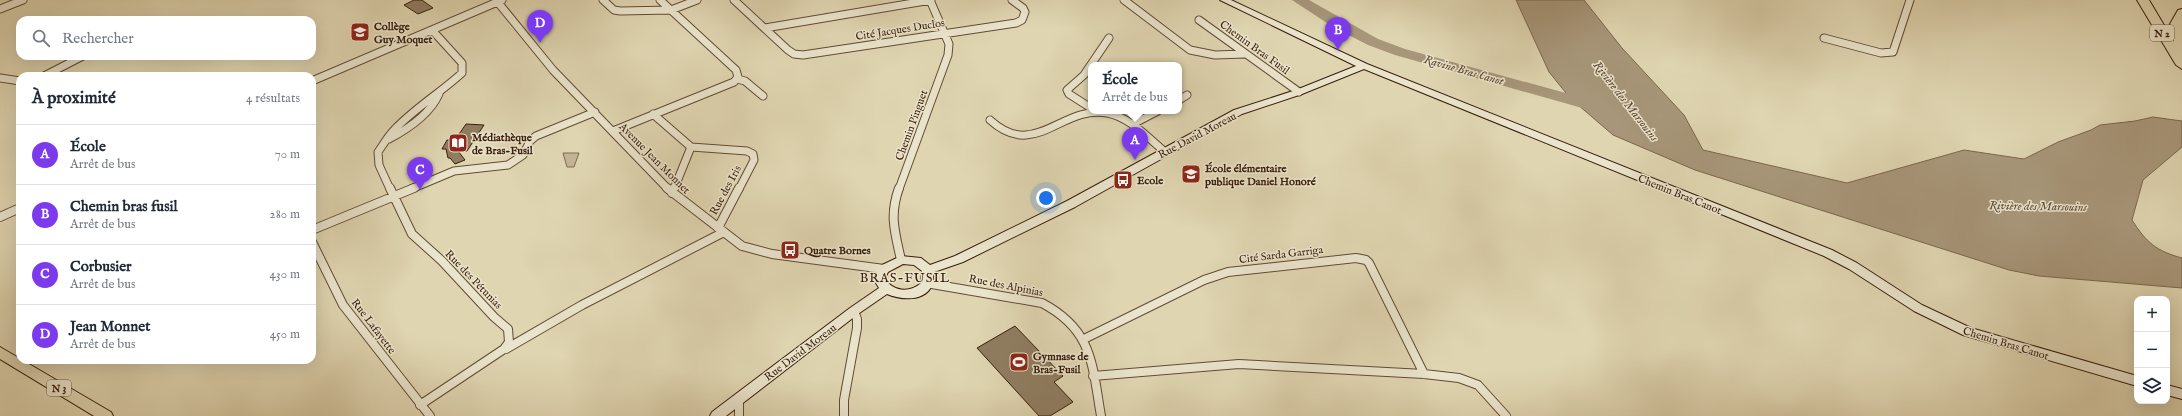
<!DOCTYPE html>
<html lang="fr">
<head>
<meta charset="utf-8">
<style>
  :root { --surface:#fff; --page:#f2f2f3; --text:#1f2937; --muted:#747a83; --line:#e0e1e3; --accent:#7c3aed }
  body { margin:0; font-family:"IM FELL English",serif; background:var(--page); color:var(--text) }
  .controls { position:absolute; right:12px; bottom:12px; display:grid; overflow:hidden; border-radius:8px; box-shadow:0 4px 16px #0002 }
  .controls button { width:36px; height:36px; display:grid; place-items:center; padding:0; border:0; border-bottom:1px solid var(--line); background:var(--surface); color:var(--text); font:20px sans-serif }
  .you { position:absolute; left:1046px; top:198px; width:14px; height:14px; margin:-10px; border:3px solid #fff; border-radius:50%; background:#1a73e8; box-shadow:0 0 0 6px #1a73e833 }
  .badge { display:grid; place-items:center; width:26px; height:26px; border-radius:50%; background:var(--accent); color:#fff; font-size:13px; font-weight:700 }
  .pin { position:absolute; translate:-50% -33px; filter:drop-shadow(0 1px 2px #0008) }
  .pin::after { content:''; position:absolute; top:21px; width:14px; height:12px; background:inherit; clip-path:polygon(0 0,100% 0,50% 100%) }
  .popup { position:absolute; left:1088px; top:62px; width:94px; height:52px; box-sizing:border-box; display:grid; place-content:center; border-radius:8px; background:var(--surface); filter:drop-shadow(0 1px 3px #0005); font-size:13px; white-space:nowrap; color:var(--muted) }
  .popup b { font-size:15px; color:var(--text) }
  .popup::after { content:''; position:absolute; left:50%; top:100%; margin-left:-8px; border:8px solid transparent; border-top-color:var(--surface) }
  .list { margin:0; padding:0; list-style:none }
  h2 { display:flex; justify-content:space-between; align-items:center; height:52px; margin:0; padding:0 16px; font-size:17px }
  h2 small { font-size:13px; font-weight:400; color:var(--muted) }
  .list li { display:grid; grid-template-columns:26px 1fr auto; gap:12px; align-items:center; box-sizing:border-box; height:60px; padding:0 16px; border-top:1px solid var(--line) }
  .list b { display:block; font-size:15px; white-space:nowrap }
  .list p { margin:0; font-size:13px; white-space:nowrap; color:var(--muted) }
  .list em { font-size:13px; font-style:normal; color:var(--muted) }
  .icon { flex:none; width:22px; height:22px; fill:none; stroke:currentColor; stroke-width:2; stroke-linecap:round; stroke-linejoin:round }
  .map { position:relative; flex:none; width:2182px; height:416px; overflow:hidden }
  .search { position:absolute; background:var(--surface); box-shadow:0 4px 16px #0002; left:16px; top:16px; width:300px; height:44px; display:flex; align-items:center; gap:10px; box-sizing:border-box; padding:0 14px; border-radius:12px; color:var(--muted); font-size:15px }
  .panel { position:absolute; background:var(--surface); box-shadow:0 4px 16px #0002; left:16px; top:72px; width:300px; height:292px; border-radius:12px }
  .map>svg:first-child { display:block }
</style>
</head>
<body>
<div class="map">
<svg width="2182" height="416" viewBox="0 0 2182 416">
  <rect width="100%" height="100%" fill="#dfd5b1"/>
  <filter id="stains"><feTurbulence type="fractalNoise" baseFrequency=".005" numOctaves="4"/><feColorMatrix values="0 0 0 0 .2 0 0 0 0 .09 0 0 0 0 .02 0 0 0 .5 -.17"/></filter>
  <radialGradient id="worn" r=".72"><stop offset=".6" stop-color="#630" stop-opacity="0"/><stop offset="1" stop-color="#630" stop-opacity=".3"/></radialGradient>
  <path fill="#c3b695" stroke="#7e6a50" d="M563,153h16l-5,14h-7z"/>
  <path fill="#a79679" stroke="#7b664d" d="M1516,0h68l38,48 62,67 19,35 144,33 117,-33 60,9 34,-17 33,-12 9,-5 35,-4 18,-4 29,4v26l-39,33 -11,40c14,22 24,31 50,38v30l-143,-12 -30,-6 -314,-100 -82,-35 -43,-37 -21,-26z"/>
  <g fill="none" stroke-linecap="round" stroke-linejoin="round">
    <path fill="#a79679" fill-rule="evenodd" d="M1292,0h17l69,39 27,10 197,54 2,4 -2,4 -6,1 -201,-57 -27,-10 -35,-18z"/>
  </g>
  <path fill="#8f7d61" stroke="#391d0b" d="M414,0h8l11,8 -15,6 -14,-9z
    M466,124l18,1 -17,26h-9l7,9 -10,4 -5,-6h-2l-2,-9h-4l5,-9h8z
    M1015,326l48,50 -9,6 19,20 -23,14h-11l-62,-68z"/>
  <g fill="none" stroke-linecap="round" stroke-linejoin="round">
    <defs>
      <path id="street-far1" d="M496,0l57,70 115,119
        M603,0l11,10 6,1 51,-1 26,-10
        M734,0l54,50 6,4 9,1 213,-32 6,-3 3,-8 -2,-4 -11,-8
        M1124,0l66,50 25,5 30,-1
        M0,9l23,-9
        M1199,20l100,72
        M765,28l166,-28
        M1824,38l57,15 12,-1 17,-52
        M44,76l39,-20
        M0,78l20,3
        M737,79l8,2 18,15
        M312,81l190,-81
        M1179,100l8,-5
        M1091,108l-22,-14 -2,-4 17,-15 25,-37
        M653,114l38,33 56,4 6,3 1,6 -15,29
        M990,120c45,41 71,-15 117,-7 23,4 41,25 58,39
        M1133,124l25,-13
        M613,131l121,-49 4,-5 -2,-7 -76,-70
        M389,139c19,-10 41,-25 50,-45
        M390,189l-11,-24 -1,-13c5,-7 10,-16 17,-23 20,-21 45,-36 67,-56v-10l-30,-33
        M411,189l43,-18 54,-6 15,-10 7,-14 6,-5 59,-24
        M674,189l17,-42
        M899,189l49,-134 1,-11 -19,-44"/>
      <path id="street" d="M390,188l22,46 30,27 52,56 14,12 1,13 -5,7 -84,56
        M667,188l75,58 30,8 112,15
        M899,188c-10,28 -4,44 2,72
        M672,193l2,-5
        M0,217l20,-9
        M718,228l21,-40
        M312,230l102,-42
        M312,242l31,63 87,111
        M926,283l116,20c51,27 50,61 59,113
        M1084,339l120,-59 24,-8 128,-14 10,2 3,3 55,111
        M506,349l76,-44 142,-73
        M1093,376l146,-12 185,10 35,4 19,7 28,31
        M739,398v18
        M844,416v-16l13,-72v-9l-3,-8"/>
      <path id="secondary" d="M1220,0h11l136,64 465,186 25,13 65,42 49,23 166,48v10l-174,-51 -49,-24 -65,-42 -25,-13 -460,-187 -62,25 -60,20 -167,93 -112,55 -29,10c-1,4 -1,10 -2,13 -7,17 -31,15 -45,9l-29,20 -132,102h-16l2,-4 138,-104 29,-20 -6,-10 7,-12 21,-10 20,2 9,7 25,-9 112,-55 167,-91 62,-20 60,-24zM903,264l11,1 8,6 -1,12c-11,10 -29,9 -36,-5l3,-6z
        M2167,385l15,4v10l-15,-4z"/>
      <path id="primary" d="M0,347l111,65 2,4h-19l-94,-57z"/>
      <path id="highway" d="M2137,0h12l25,42 -4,-18 8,-14 4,-1v60l-6,-4z"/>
    </defs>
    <use href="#street-far1" stroke="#624b34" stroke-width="9"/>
    <use href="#street" stroke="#624b34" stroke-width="10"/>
    <use href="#secondary" stroke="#391d0b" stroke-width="2"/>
    <use href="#primary" stroke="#391d0b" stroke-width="2"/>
    <use href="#highway" stroke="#391d0b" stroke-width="2"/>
    <use href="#street-far1" stroke="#eae4cc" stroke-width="7"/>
    <use href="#street" stroke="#eae4cc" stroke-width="8"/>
    <use href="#secondary" fill="#eae4cc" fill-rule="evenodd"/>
    <use href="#primary" fill="#dfd5b1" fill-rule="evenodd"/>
    <use href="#highway" fill="#dfd5b1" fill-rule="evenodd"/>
  </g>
  <defs>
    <symbol id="school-square" viewBox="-11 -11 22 22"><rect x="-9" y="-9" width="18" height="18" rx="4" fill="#8f2418" stroke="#eae4cc"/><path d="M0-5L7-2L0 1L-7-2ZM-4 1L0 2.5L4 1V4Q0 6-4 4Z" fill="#fff"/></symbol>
    <symbol id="library-square" viewBox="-11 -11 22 22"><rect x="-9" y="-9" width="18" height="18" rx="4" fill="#8f2418" stroke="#eae4cc"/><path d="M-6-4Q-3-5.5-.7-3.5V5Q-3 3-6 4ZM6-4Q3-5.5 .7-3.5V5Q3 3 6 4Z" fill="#fff"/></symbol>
    <symbol id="bus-square" viewBox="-11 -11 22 22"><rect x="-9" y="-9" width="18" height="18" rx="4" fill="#8f2418" stroke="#eae4cc"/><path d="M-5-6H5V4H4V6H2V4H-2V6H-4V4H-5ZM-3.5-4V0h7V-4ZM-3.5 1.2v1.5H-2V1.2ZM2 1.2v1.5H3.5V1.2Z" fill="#fff"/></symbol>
    <symbol id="stadium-square" viewBox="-11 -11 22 22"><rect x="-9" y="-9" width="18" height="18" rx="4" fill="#8f2418" stroke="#eae4cc"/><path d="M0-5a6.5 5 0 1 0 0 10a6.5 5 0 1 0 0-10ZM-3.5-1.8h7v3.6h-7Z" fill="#fff"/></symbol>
  </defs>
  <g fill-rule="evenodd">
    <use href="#school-square" x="349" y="21" width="22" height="22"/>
    <use href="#library-square" x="447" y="132" width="22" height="22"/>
    <use href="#school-square" x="1180" y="163" width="22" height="22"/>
    <use href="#bus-square" x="1112" y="169" width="22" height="22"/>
    <use href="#bus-square" x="779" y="239" width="22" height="22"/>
    <use href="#stadium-square" x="1008" y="351" width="22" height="22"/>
  </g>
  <g text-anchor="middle" stroke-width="3" stroke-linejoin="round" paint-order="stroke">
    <g fill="#eae4cc" stroke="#6e5945" stroke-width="1">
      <rect x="2150" y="25" width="24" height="16" rx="3"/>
      <rect x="47" y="380" width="24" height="16" rx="3"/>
    </g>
    <g font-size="10" font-weight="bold" fill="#391d0b">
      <text x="2162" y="37">N 2</text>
      <text x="59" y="392">N 3</text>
    </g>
    <g font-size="11" font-weight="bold" fill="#391d0b" stroke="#eae4cc" text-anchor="start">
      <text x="374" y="30">Collège<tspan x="374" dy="13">Guy Moquet</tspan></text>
      <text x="472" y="141">Médiathèque<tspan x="472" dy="13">de Bras-Fusil</tspan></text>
      <text x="1205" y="172">École élémentaire<tspan x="1205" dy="13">publique Daniel Honoré</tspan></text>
      <text x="1137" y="184">Ecole</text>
      <text x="804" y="254">Quatre Bornes</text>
      <text x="1033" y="360">Gymnase de<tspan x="1033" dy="13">Bras-Fusil</tspan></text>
    </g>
    <g font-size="11" fill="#391d0b" stroke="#eae4cc">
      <text transform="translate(900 29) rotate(-9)" y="4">Cité Jacques Duclos</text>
      <text transform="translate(1255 47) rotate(36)" y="4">Chemin Bras Fusil</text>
      <text transform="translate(911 125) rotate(-70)" y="4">Chemin Pinguet</text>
      <text transform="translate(1197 135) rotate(-28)" y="4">Rue David Moreau</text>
      <text transform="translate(655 158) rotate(45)" y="4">Avenue Jean Monnet</text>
      <text transform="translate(725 190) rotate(-62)" y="4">Rue des Iris</text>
      <text transform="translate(1680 194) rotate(22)" y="4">Chemin Bras Canot</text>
      <text transform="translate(1281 254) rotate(-7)" y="4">Cité Sarda Garriga</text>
      <text transform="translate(474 279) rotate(46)" y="4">Rue des Pétunias</text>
      <text transform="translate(1006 285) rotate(11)" y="4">Rue des Alpinias</text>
      <text transform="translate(374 326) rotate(53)" y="4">Rue Lafayette</text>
      <text transform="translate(2006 343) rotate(17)" y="4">Chemin Bras Canot</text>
      <text transform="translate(800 352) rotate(-37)" y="4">Rue David Moreau</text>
    </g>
    <g font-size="12" font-style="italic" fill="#604732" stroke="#eae4cc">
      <text transform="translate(1464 70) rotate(16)" y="4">Ravine Bras Canot</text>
      <text transform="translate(1626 101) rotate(52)" y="4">Rivière des Marsouins</text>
      <text transform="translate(2038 206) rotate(1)" y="4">Rivière des Marsouins</text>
    </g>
    <g font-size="13" letter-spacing="1" fill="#391d0b" stroke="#eae4cc">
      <text x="905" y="282">BRAS-FUSIL</text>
    </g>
  </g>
  <rect width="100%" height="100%" filter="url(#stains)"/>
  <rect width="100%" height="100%" fill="url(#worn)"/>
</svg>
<div class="controls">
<button>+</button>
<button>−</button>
<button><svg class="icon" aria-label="layers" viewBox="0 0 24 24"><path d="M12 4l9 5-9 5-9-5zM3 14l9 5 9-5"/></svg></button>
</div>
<div class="you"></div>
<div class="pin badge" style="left:1135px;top:160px">A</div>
<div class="popup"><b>École</b>Arrêt de bus</div>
<div class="pin badge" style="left:1338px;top:50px">B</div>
<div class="pin badge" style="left:420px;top:190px">C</div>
<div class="pin badge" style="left:540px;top:43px">D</div>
<div class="search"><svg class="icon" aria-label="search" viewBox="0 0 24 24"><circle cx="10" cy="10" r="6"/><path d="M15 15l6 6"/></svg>Rechercher</div>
<section class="panel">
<h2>À proximité<small>4 résultats</small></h2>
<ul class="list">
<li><span class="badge">A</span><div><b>École</b><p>Arrêt de bus</p></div><em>70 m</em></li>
<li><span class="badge">B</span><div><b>Chemin bras fusil</b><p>Arrêt de bus</p></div><em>280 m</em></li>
<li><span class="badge">C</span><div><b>Corbusier</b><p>Arrêt de bus</p></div><em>430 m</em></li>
<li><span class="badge">D</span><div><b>Jean Monnet</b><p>Arrêt de bus</p></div><em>450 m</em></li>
</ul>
</section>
</div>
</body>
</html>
